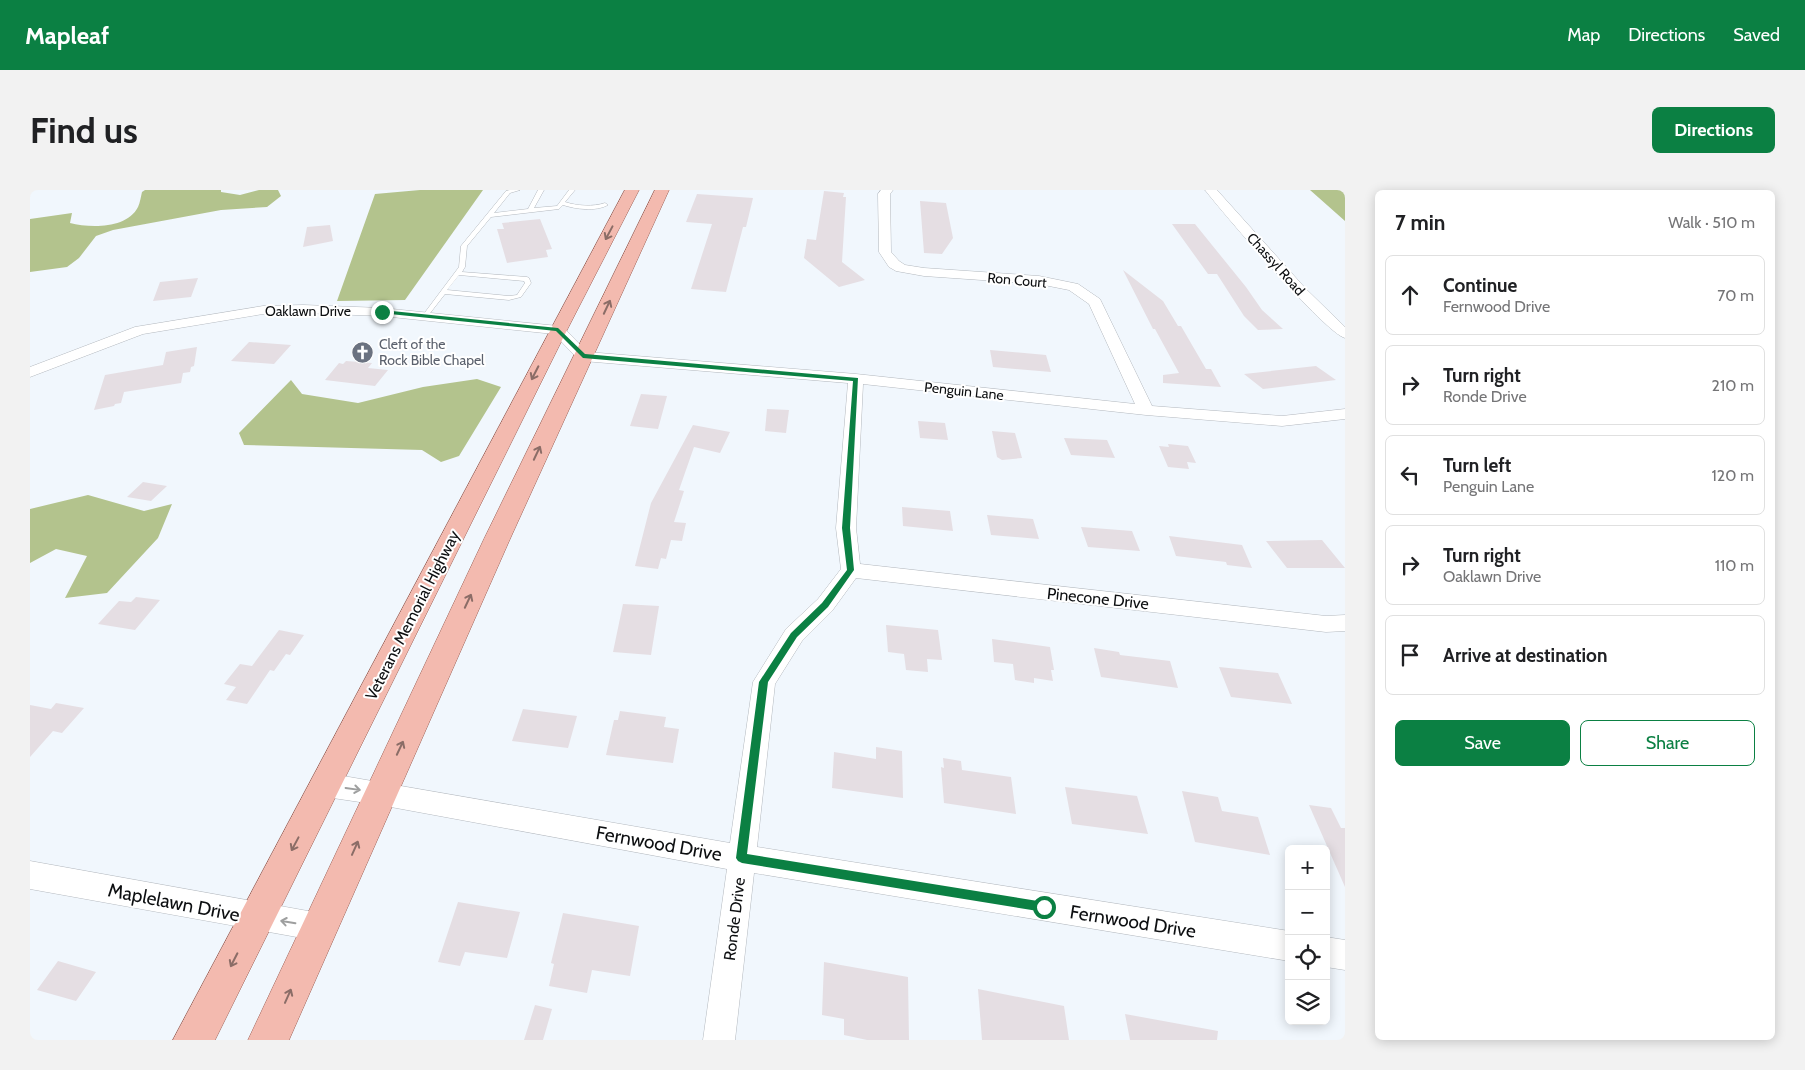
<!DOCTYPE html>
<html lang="en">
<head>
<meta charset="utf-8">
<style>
  :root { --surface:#fff; --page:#f2f2f2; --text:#202124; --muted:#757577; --line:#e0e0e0; --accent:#0b8043 }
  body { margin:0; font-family:Cabin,sans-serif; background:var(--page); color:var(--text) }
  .controls { position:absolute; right:15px; bottom:15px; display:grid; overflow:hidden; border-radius:8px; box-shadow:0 2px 12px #0003 }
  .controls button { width:45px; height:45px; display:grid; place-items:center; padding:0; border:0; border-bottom:1px solid var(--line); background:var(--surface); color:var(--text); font:25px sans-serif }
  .stop { position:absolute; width:15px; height:15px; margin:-11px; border:4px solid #0b8043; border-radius:50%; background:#fff }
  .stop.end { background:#0b8043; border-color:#fff; box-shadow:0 1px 5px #0008 }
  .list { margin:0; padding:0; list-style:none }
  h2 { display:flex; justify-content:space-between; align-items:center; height:65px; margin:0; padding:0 20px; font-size:21px }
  h2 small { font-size:16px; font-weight:400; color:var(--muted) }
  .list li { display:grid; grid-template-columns:32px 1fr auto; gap:15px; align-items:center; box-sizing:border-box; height:80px; margin:0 10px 10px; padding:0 10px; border:1px solid var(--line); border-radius:8px }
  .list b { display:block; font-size:19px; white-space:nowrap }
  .list p { margin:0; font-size:16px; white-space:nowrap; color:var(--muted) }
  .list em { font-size:16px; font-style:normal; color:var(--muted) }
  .actions { display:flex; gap:10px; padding:15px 20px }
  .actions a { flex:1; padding:11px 0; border:1px solid var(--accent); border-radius:8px; text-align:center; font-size:18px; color:var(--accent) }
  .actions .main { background:var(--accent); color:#fff }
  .icon { flex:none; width:28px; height:28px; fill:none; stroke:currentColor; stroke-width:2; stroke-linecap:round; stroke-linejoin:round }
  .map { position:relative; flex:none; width:1315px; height:850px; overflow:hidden; border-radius:8px }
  header { display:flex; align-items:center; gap:30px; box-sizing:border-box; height:70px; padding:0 25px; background:var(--accent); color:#fff }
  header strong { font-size:24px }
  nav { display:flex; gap:28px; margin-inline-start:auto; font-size:18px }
  .intro { display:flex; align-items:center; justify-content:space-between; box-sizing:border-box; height:120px; padding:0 30px }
  h1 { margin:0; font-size:35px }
  .button { padding:12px 22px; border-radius:8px; background:var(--accent); color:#fff; font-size:18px; font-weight:700 }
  main { display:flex; gap:30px; padding:0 30px }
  aside { flex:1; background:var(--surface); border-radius:8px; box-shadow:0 2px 12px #0003 }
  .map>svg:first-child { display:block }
</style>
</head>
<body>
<header>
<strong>Mapleaf</strong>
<nav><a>Map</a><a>Directions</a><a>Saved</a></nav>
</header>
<div class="intro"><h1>Find us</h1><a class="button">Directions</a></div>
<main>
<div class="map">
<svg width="1315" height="850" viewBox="0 0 1315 850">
  <rect width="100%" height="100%" fill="#f1f7fd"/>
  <path fill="#b3c38d" d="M115,0h76v2l19,3 19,-5h19l3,6 -14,11 -46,3 -108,20 -17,6 -17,22 -12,9 -37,5v-53l42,-6 -2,10c20,5 57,6 68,-16 2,-4 3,-11 4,-15z
    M390,0h63l-78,110 -68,1 38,-107z
    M1280,0h35v31z
    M447,189l24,8 -42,69 -18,6 -19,-12 -178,-5 -5,-12 52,-53 11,14 56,9 65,-16z
    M58,305l56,16 28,-7 -14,34 -51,55 -42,5 22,-42 -31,-7 -26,14v-54z"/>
  <path fill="#e5dee3" d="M794,1l20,2 -1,4h3l-4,65 23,18 -26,7 -35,-29 3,-19 9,1z
    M667,4l56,4 -7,29h-3l-17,65 -35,-3 21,-65 -26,-2z
    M890,11l26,2 7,35 -11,16 -18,-1z
    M510,29l12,30 -6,1 2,7 -41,6 -10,-34h7l-2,-6z
    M1142,34h23l51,63 16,23 21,19 -25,1 -14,-14 -27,-42h-9z
    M300,35l3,16 -30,6 4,-20z
    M1093,80l40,31 15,25h3l25,43h5l10,18 -58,-4v-8l16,-2 -24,-44h-2z
    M168,88l-7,19 -38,4 7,-19z
    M219,152l42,3 -17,19 -43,-3z
    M167,157l-3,19 -3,1 -1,5 -7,1 -2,10 -57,9 -3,11 -6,1 -1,2 -20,4 11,-35 58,-10 3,-13z
    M960,160l56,5 5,17 -58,-5z
    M316,171l26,2 -4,5 20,2 -13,16 -50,-6 14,-17 4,1z
    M1286,176l20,14 -73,9 -19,-15z
    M611,204l26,2 -9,33 -28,-3z
    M737,219l22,1 -3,23 -21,-2z
    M888,231l27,2 3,17 -28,-2z
    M663,235l37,7 -10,21 -26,-6 -15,43 5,1 -10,31 12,1 -4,18 -11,-1 -5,19 -5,-1 -3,11 -23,-3 16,-63z
    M962,241l23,2 7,25 -20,2 -5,-3z
    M1034,248l43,2 8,18 -44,-3z
    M1138,254l20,2 8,17 -9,-1 2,7 -21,-2 -9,-21 10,1z
    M113,292l24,4 -16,15 -24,-4z
    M872,317l48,4 3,20 -50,-5z
    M957,325l46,4 6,20 -48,-4z
    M1051,337l51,4 8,20 -52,-4z
    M1139,346l73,9 10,23 -25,-3 -1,-3 -50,-6z
    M1292,350l23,28h-58l-21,-27z
    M106,407l24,3 -25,30 -37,-6 21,-23 12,1z
    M593,414l36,2 -8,49 -38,-3z
    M856,435l52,5 4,30 -15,-1 1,13 -22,-2 -2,-16 -16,-2z
    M249,440l25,5 -14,20 -4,-1 -12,17 -4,-1 -23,34 -21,-4 10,-13 -12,-3 16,-20 12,2z
    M962,449l58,8 4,23h-3l2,11 -19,-3v5l-19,-3 -2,-16 -19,-2z
    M1064,458l25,4 1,3 50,6 8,27 -77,-11z
    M1189,477l59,6 14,31 -61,-7z
    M26,513l28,5 -22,25 -9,-2 -23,26v-52l21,4z
    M493,519l54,7 -9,32 -56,-7z
    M590,521l46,6 -2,10 15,2 -6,34 -67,-8 8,-35h4z
    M846,557l26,4 1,47 -71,-10 2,-36 42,7z
    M913,568l18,3 1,9 49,7 5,37 -72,-11 -3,-36 3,1z
    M1035,597l72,9 11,38 -76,-10z
    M1152,601l36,6 4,14 36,6 12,38 -75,-13z
    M1279,615l22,3 10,20h4v59z
    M428,712l62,10 -13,46 -42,-6 -5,14 -22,-4z
    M533,723l76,13 -9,50 -38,-6 -5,23 -38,-7 5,-22 -3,-1z
    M28,771l38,11 -20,29 -39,-11z
    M794,772l84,15 1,63h-42l-23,-5v-16l-22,-4z
    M948,799l86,17 5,34h-87z
    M505,815l17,4 -9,31h-19z
    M1095,824l93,17 -1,9h-87z"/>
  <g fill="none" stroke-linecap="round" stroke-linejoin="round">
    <defs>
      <path id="service" d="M480,0h10l-10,3 -16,20 34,-4 10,-19h6l-10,18 23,-2 12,-16h6l-10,12c12,4 28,5 40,1l3,2c-12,7 -33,4 -45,0l-4,4 -68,8 -24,29 -2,21 -3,5 65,5 2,1 2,5 -10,14 -12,3 -64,-6 -18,23h-4v-2l36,-48 2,-21 45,-55zM429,85l65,6 1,2 -8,12 -8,1 -62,-6z"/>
      <path id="minor" d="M851,0h12l-3,4 1,58 8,9 6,4 19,3 115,8 39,8 22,15 52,107 130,10 63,-7v10l-63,7 -136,-11 -283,-31 -7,144 4,36 466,52 19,-1v16l-19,1 -470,-54 -24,33 -30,30 -27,43 -18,163 532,84v30l-535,-88 -19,167h-32l24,-171 -347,-64 -54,-8 -9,-4 -4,-8 4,-8 9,-4 404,70 23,-161 33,-53 32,-30 23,-30 -5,-41 12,-145 -265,-22 -5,-2 -24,-25 -172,-18 -79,-3 -40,1 -120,20 -113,43v-10l105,-40 128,-21 40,-1 79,3 176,18 5,1 24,25 269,22 279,30 -46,-100 -20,-14 -30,-6 -115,-8 -28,-5 -7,-4 -10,-15 -1,-58z
        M1175,0h12l89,99 39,38v11c-20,-5 -122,-125 -140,-148z
        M0,671l289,52 10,4 4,10 -4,10 -10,4 -289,-52z
        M1296,747l19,3v30l-19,-3z"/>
      <path id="primary" d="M595,0h14l-72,140 -352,710h-42z
        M625,0h14l-159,349 -221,501h-41l236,-501z"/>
    </defs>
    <use href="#service" stroke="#b3b8be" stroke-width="1"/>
    <use href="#minor" stroke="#b3b8be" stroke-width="1"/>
    <use href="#primary" stroke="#9d6055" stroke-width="1"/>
    <use href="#service" fill="#fff" fill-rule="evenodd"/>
    <use href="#minor" fill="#fff" fill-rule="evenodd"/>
    <use href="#primary" fill="#f3baaf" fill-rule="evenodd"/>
  </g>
  <defs><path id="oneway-shaft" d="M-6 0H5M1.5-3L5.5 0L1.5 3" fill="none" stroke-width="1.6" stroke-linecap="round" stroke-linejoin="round" transform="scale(1.25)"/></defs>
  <g stroke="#8b6d67">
    <use href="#oneway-shaft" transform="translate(579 43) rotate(118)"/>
    <use href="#oneway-shaft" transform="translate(577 117) rotate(-65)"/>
    <use href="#oneway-shaft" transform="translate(505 183) rotate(117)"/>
    <use href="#oneway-shaft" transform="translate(507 263) rotate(-65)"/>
    <use href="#oneway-shaft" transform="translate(438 411) rotate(-65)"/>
    <use href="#oneway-shaft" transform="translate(370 558) rotate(-65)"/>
    <use href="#oneway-shaft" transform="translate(265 654) rotate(118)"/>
    <use href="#oneway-shaft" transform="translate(325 658) rotate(-66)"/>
    <use href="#oneway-shaft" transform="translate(204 770) rotate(117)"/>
    <use href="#oneway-shaft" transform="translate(258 806) rotate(-66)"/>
  </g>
  <g stroke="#9e9f9f">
    <use href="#oneway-shaft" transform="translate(323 599) rotate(8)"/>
    <use href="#oneway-shaft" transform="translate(258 732) rotate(-171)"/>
  </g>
  <path fill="#0b8043" d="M352,120l176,18 27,26 273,24 -8,150 4,42 -26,37 -31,30 -29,45 -21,172 297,48 4,1 1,4 -1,4 -4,1 -302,-49 -4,-2 -2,-3 23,-176 32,-49 31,-30 25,-33 -5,-42 11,-147 -270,-23 -27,-27 -176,-18z"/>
  <defs>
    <symbol id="church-disc" viewBox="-11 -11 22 22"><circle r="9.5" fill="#6b7280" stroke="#fff"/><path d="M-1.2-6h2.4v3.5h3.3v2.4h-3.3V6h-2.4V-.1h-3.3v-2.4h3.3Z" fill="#fff"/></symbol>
  </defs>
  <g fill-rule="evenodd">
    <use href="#church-disc" x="320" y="150" width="25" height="25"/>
  </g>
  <g text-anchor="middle" stroke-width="4" stroke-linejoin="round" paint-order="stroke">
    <g font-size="14" fill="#0c0e10" stroke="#fff">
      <text transform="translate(1246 74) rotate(48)" y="5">Chassyl Road</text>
      <text transform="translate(987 90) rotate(5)" y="5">Ron Court</text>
      <text x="278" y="126">Oaklawn Drive</text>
      <text transform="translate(934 201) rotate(6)" y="5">Penguin Lane</text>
    </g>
    <g font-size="14" fill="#5b616d" stroke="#fff" text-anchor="start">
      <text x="349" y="159">Cleft of the<tspan x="349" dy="16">Rock Bible Chapel</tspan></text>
    </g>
    <g font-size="16" fill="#0c0e10" stroke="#fff">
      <text transform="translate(1068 408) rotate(6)" y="6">Pinecone Drive</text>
      <text transform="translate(382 425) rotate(-63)" y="6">Veterans Memorial Highway</text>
      <text transform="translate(704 729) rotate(-83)" y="6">Ronde Drive</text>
    </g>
    <g font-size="19" fill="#0c0e10" stroke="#fff">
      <text transform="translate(629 653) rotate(10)" y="7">Fernwood Drive</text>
      <text transform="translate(144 712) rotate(11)" y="7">Maplelawn Drive</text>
      <text transform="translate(1103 731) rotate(9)" y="7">Fernwood Drive</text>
    </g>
  </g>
</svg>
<div class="controls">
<button>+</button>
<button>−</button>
<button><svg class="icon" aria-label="locate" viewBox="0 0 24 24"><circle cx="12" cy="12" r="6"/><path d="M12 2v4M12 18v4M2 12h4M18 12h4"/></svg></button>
<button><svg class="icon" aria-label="layers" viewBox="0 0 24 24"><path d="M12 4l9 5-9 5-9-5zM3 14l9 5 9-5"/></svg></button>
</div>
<div class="stop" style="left:1014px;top:717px"></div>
<div class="stop end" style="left:352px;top:122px"></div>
</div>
<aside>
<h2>7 min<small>Walk · 510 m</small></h2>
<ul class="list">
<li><svg class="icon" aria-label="ahead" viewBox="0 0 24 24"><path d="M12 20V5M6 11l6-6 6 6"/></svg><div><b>Continue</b><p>Fernwood Drive</p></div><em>70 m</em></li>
<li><svg class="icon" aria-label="right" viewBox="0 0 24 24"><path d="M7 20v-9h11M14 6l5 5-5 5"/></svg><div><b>Turn right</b><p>Ronde Drive</p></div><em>210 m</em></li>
<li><svg class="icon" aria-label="left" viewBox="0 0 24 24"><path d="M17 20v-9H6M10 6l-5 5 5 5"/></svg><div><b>Turn left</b><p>Penguin Lane</p></div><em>120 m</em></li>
<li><svg class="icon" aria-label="right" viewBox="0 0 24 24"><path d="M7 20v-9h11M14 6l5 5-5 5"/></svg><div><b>Turn right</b><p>Oaklawn Drive</p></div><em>110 m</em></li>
<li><svg class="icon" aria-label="arrive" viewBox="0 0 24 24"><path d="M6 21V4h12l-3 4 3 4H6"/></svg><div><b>Arrive at destination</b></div></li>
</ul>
<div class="actions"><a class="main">Save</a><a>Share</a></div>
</aside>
</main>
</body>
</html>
